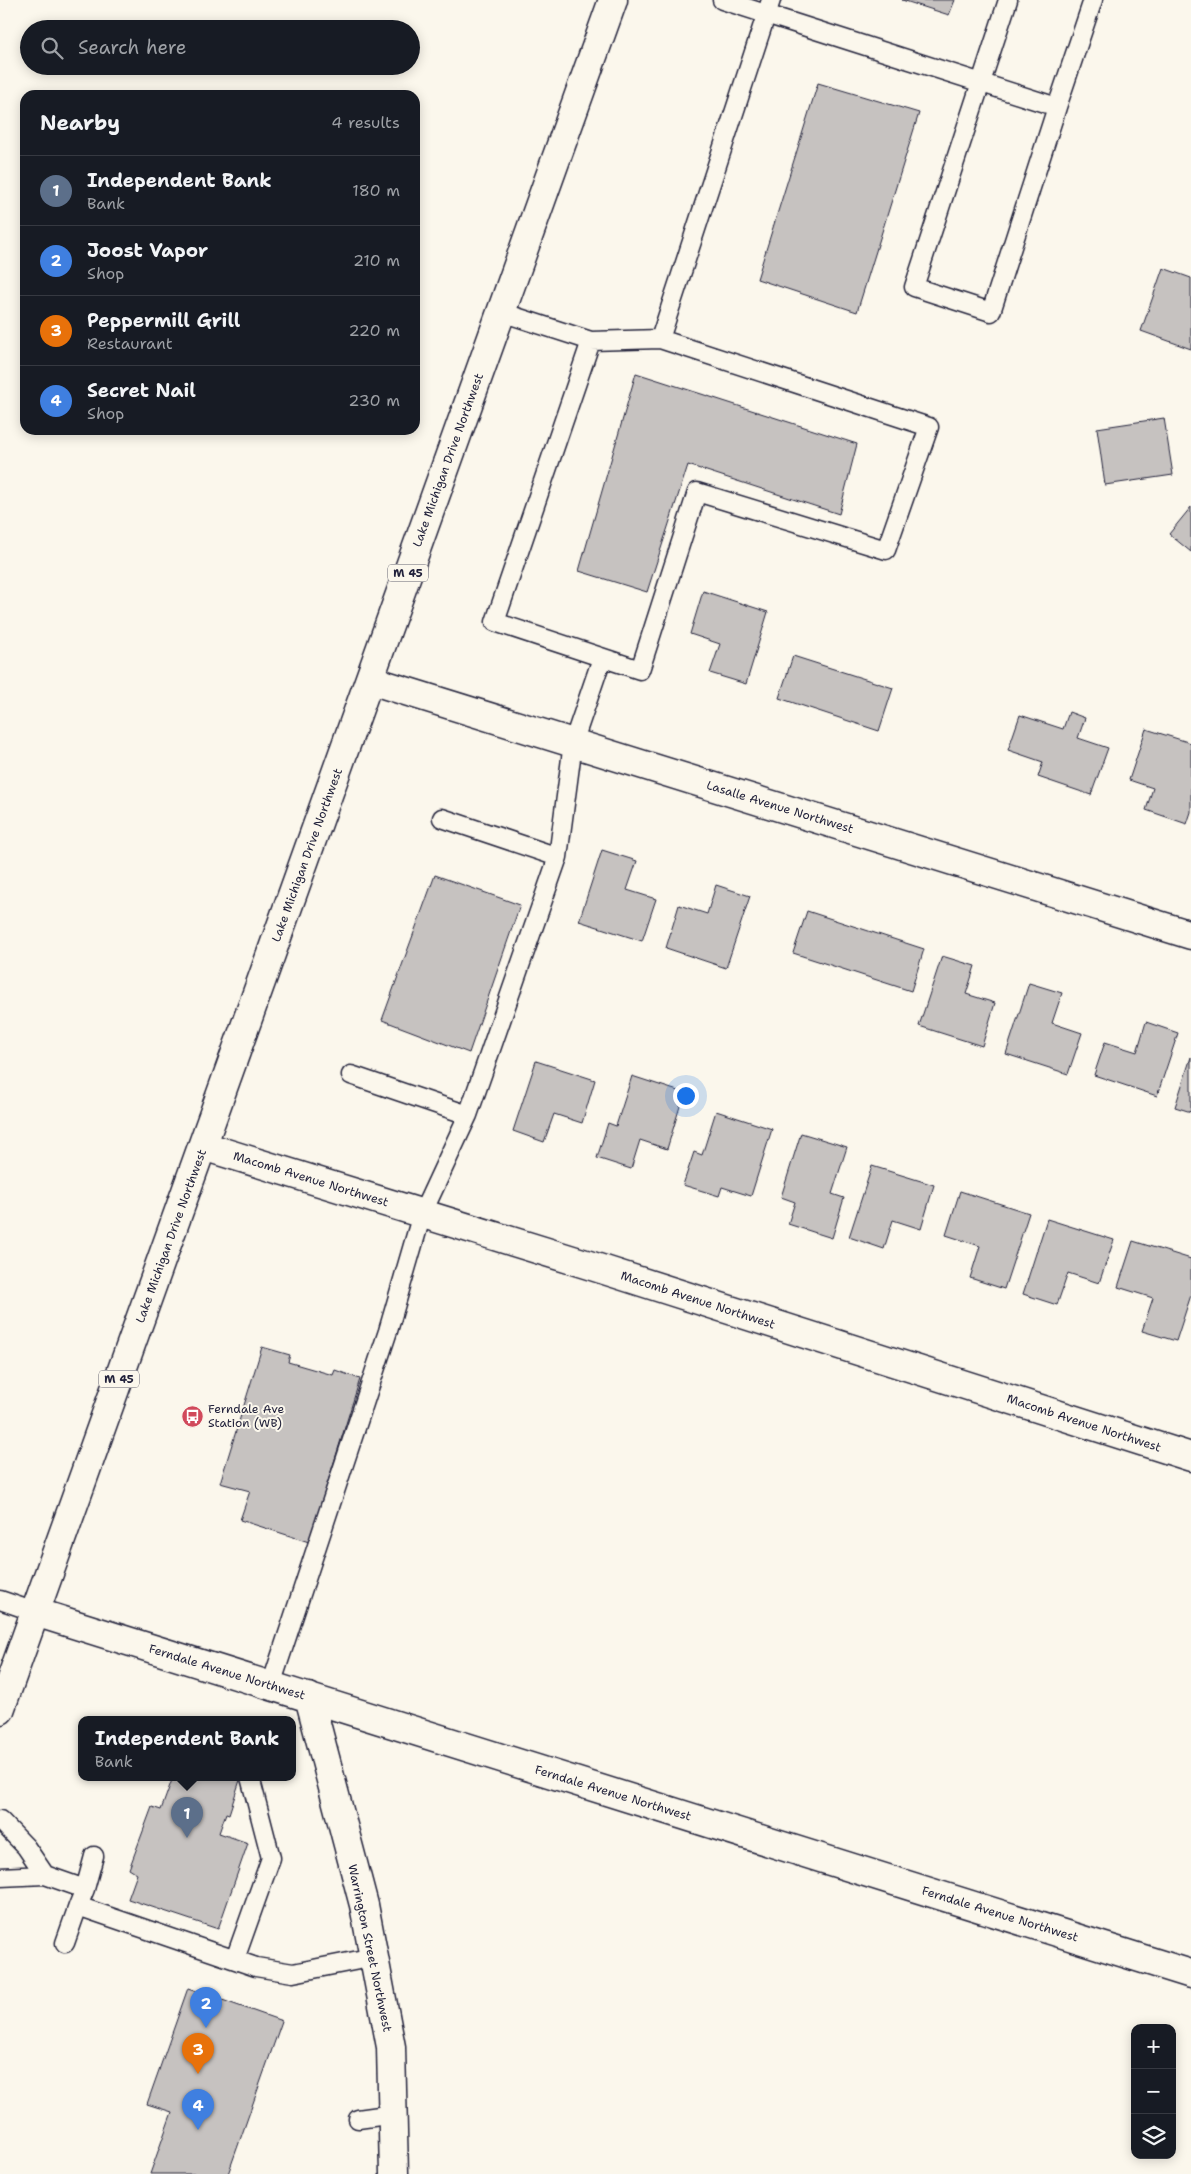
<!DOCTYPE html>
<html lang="en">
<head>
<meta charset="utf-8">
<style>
  :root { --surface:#171b24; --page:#20242c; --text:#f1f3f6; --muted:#9ea1a6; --line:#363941; --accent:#d1495b }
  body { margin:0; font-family:"Shantell Sans",sans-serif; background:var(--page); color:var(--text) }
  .controls { position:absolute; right:15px; bottom:15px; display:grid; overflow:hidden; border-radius:10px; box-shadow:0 2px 12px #0003 }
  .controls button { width:45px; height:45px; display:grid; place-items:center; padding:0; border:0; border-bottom:1px solid var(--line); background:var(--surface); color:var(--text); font:25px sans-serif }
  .you { position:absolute; left:685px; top:1095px; width:18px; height:18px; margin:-12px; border:4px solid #fff; border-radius:50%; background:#1a73e8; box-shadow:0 0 0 8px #1a73e833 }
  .badge { display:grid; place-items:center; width:32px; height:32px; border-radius:50%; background:var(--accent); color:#fff; font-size:16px; font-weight:700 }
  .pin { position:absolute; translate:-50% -41px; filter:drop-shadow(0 1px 2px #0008) }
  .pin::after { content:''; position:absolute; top:26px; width:18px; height:15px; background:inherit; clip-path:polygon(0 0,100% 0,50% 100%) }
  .popup { position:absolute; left:78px; top:1716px; width:218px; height:65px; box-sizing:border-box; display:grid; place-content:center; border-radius:10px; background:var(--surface); filter:drop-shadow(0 1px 4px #0005); font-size:16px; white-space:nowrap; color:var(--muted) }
  .popup b { font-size:19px; color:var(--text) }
  .popup::after { content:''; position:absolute; left:50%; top:100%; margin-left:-10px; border:10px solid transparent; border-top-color:var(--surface) }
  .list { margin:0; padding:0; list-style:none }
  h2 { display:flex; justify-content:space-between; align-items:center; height:65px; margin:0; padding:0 20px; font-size:21px }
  h2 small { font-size:16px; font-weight:400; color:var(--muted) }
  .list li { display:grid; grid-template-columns:32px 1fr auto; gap:15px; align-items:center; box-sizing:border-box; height:70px; padding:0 20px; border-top:1px solid var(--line) }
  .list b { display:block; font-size:19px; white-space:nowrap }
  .list p { margin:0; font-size:16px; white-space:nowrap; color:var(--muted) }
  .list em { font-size:16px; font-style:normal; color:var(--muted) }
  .icon { flex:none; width:28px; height:28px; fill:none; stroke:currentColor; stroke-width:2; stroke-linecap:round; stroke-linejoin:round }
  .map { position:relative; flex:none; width:1191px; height:2174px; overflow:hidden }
  .search { position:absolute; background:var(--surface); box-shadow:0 2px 12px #0003; left:20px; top:20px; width:400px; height:55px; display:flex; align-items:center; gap:12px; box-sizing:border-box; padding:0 18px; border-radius:28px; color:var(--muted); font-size:19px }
  .panel { position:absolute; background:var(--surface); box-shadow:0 2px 12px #0003; left:20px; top:90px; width:400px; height:345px; border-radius:15px }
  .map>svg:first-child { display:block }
</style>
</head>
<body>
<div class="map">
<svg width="1191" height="2174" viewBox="0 0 1191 2174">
  <rect width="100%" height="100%" fill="#fbf7ec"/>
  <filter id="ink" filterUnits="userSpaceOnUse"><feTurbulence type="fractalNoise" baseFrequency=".02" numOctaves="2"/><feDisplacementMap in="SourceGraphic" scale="10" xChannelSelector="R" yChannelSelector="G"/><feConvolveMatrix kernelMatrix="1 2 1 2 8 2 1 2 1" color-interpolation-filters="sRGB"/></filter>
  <g filter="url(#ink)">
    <path fill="#c6c2c0" stroke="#22223b" d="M902,0h53l-6,15z
      M818,83l101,30 -62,199 -100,-33z
      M1163,268l28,10v71l-50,-18z
      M636,373l221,71 -18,70 -151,-49 -41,127 -68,-21z
      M1164,418l9,57 -68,10 -8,-57z
      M1191,507v45l-22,-18z
      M703,591l65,21 -22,72 -36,-11 10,-29 -30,-10z
      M793,656l100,32 -14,43 -100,-33z
      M1069,712l16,6 -7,20 30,10 -17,47 -53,-18 5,-15 -35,-12 12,-35 43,14z
      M1146,729l45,14v69l-4,12 -41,-14 7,-22 -24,-8z
      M602,850l35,11 -10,29 29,9 -14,42 -63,-20z
      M435,875l85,30 -51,148 -87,-33z
      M716,885l34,11 -24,72 -60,-20 13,-43 28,9z
      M807,911l117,38 -13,42 -118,-38z
      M942,956l33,10 -9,28 29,9 -13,43 -63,-20z
      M1029,983l33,10 -10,30 30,10 -14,41 -62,-20z
      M1146,1022l32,11 -21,63 -63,-21 11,-33 32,10z
      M1191,1057v55l-16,-5z
      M536,1061l59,19 -13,43 -28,-9 -10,28 -31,-11z
      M632,1076l52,17 -17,56 -27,-9 -9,29 -34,-11 11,-35 8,3z
      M716,1111l56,18 -21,67 -29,-9 -3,9 -36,-11 11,-33 8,3z
      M801,1133l46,14 -15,47 12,4 -12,40 -44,-14 7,-22 -14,-5z
      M872,1166l62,19 -13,44 -28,-9 -9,29 -35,-12z
      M960,1191l69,22 -25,76 -34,-11 10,-32 -34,-11z
      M1047,1219l67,21 -15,43 -31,-10 -11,32 -34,-11z
      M1133,1241l58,18v36l-15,46 -34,-10 11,-33 -35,-11z
      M262,1347l28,8 -2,7 45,13 2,-5 25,9 -51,163 -69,-22 10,-29 -30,-8z
      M173,1777h68l-12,37 -3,-1 -7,20 29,10 -30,86 -90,-30 9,-25 -8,-5 23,-62 9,3z
      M188,1988l94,33 -54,153h-78l22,-62 -25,-8z"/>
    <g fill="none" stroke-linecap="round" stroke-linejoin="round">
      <defs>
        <path id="service" d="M722,0l335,107 36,-107
          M1008,0l-94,287 77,25 66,-205
          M501,312l90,29 -96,281 145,48 57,-178 189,58 43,-123 -269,-88 -69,2
          M660,339l111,-339
          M442,818l116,39
          M351,1075l117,40
          M0,1600l35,12
          M271,1685l117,-354 34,-117 46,-99 90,-258 15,-114 29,-85
          M0,1820l26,27 19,28
          M0,1877l45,-2 40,14 -7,17 178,61 37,6 81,-16
          M85,1889l9,-33
          M65,1943l13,-37
          M235,1959l36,-101 -21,-81
          M358,2119l36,-5"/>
        <path id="minor" d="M370,680l821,255
          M203,1146l389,120 599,191
          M35,1612l1156,362
          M309,1697l55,208 27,142 3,127"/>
        <path id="trunk" d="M0,1710l613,-1710"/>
      </defs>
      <use href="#service" stroke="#22223b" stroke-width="21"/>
      <use href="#minor" stroke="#22223b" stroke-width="31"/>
      <use href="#trunk" stroke="#22223b" stroke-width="31"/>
      <use href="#service" stroke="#fbf7ec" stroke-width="18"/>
      <use href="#minor" stroke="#fbf7ec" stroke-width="28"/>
      <use href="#trunk" stroke="#fbf7ec" stroke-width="28"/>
    </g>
  </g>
  <defs>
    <symbol id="bus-disc" viewBox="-11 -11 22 22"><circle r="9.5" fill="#d1495b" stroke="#fbf7ec"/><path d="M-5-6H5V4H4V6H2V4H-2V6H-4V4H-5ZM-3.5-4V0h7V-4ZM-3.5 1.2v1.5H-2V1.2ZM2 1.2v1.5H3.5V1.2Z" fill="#fff"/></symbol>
  </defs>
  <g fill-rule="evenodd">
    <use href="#bus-disc" x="180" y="1404" width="25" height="25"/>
  </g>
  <g text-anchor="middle" stroke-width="4" stroke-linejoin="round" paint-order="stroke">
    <g fill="#fbf7ec" stroke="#636270" stroke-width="1">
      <rect x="388" y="564.5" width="40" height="17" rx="4"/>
      <rect x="99" y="1370.5" width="40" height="17" rx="4"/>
    </g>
    <g font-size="11" font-weight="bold" fill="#22223b">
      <text x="408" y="577">M 45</text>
      <text x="119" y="1383">M 45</text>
    </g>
    <g font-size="12" fill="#22223b" stroke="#fbf7ec">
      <text transform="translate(448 460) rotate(-70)" y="4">Lake Michigan Drive Northwest</text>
      <text transform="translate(780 807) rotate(17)" y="4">Lasalle Avenue Northwest</text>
      <text transform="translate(307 855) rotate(-70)" y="4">Lake Michigan Drive Northwest</text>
      <text transform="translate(311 1179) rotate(17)" y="4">Macomb Avenue Northwest</text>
      <text transform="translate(171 1236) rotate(-70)" y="4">Lake Michigan Drive Northwest</text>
      <text transform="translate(698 1300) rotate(18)" y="4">Macomb Avenue Northwest</text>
      <text transform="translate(1084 1423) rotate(18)" y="4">Macomb Avenue Northwest</text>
      <text transform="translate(227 1672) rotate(17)" y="4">Ferndale Avenue Northwest</text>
      <text transform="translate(613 1793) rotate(17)" y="4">Ferndale Avenue Northwest</text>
      <text transform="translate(1000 1914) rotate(17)" y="4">Ferndale Avenue Northwest</text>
      <text transform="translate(370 1948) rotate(78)" y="4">Warrington Street Northwest</text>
    </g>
    <g font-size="12" fill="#22223b" stroke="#fbf7ec" text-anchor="start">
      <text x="208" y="1413">Ferndale Ave<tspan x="208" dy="14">Station (WB)</tspan></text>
    </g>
  </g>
</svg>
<div class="controls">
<button>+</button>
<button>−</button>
<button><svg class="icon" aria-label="layers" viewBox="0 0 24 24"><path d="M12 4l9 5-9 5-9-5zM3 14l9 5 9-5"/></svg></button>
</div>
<div class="you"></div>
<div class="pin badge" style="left:187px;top:1838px;background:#5c6f8a">1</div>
<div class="popup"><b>Independent Bank</b>Bank</div>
<div class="pin badge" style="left:206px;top:2028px;background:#3f7fe0">2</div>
<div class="pin badge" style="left:198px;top:2074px;background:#e8710a">3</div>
<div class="pin badge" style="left:198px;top:2130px;background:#3f7fe0">4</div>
<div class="search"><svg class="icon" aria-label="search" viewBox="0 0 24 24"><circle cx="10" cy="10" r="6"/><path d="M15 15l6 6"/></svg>Search here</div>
<section class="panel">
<h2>Nearby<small>4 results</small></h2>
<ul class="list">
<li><span class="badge" style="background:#5c6f8a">1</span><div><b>Independent Bank</b><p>Bank</p></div><em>180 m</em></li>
<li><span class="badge" style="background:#3f7fe0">2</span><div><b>Joost Vapor</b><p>Shop</p></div><em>210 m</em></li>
<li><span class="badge" style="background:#e8710a">3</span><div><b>Peppermill Grill</b><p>Restaurant</p></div><em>220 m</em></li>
<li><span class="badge" style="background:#3f7fe0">4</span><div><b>Secret Nail</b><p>Shop</p></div><em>230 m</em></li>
</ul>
</section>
</div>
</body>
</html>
